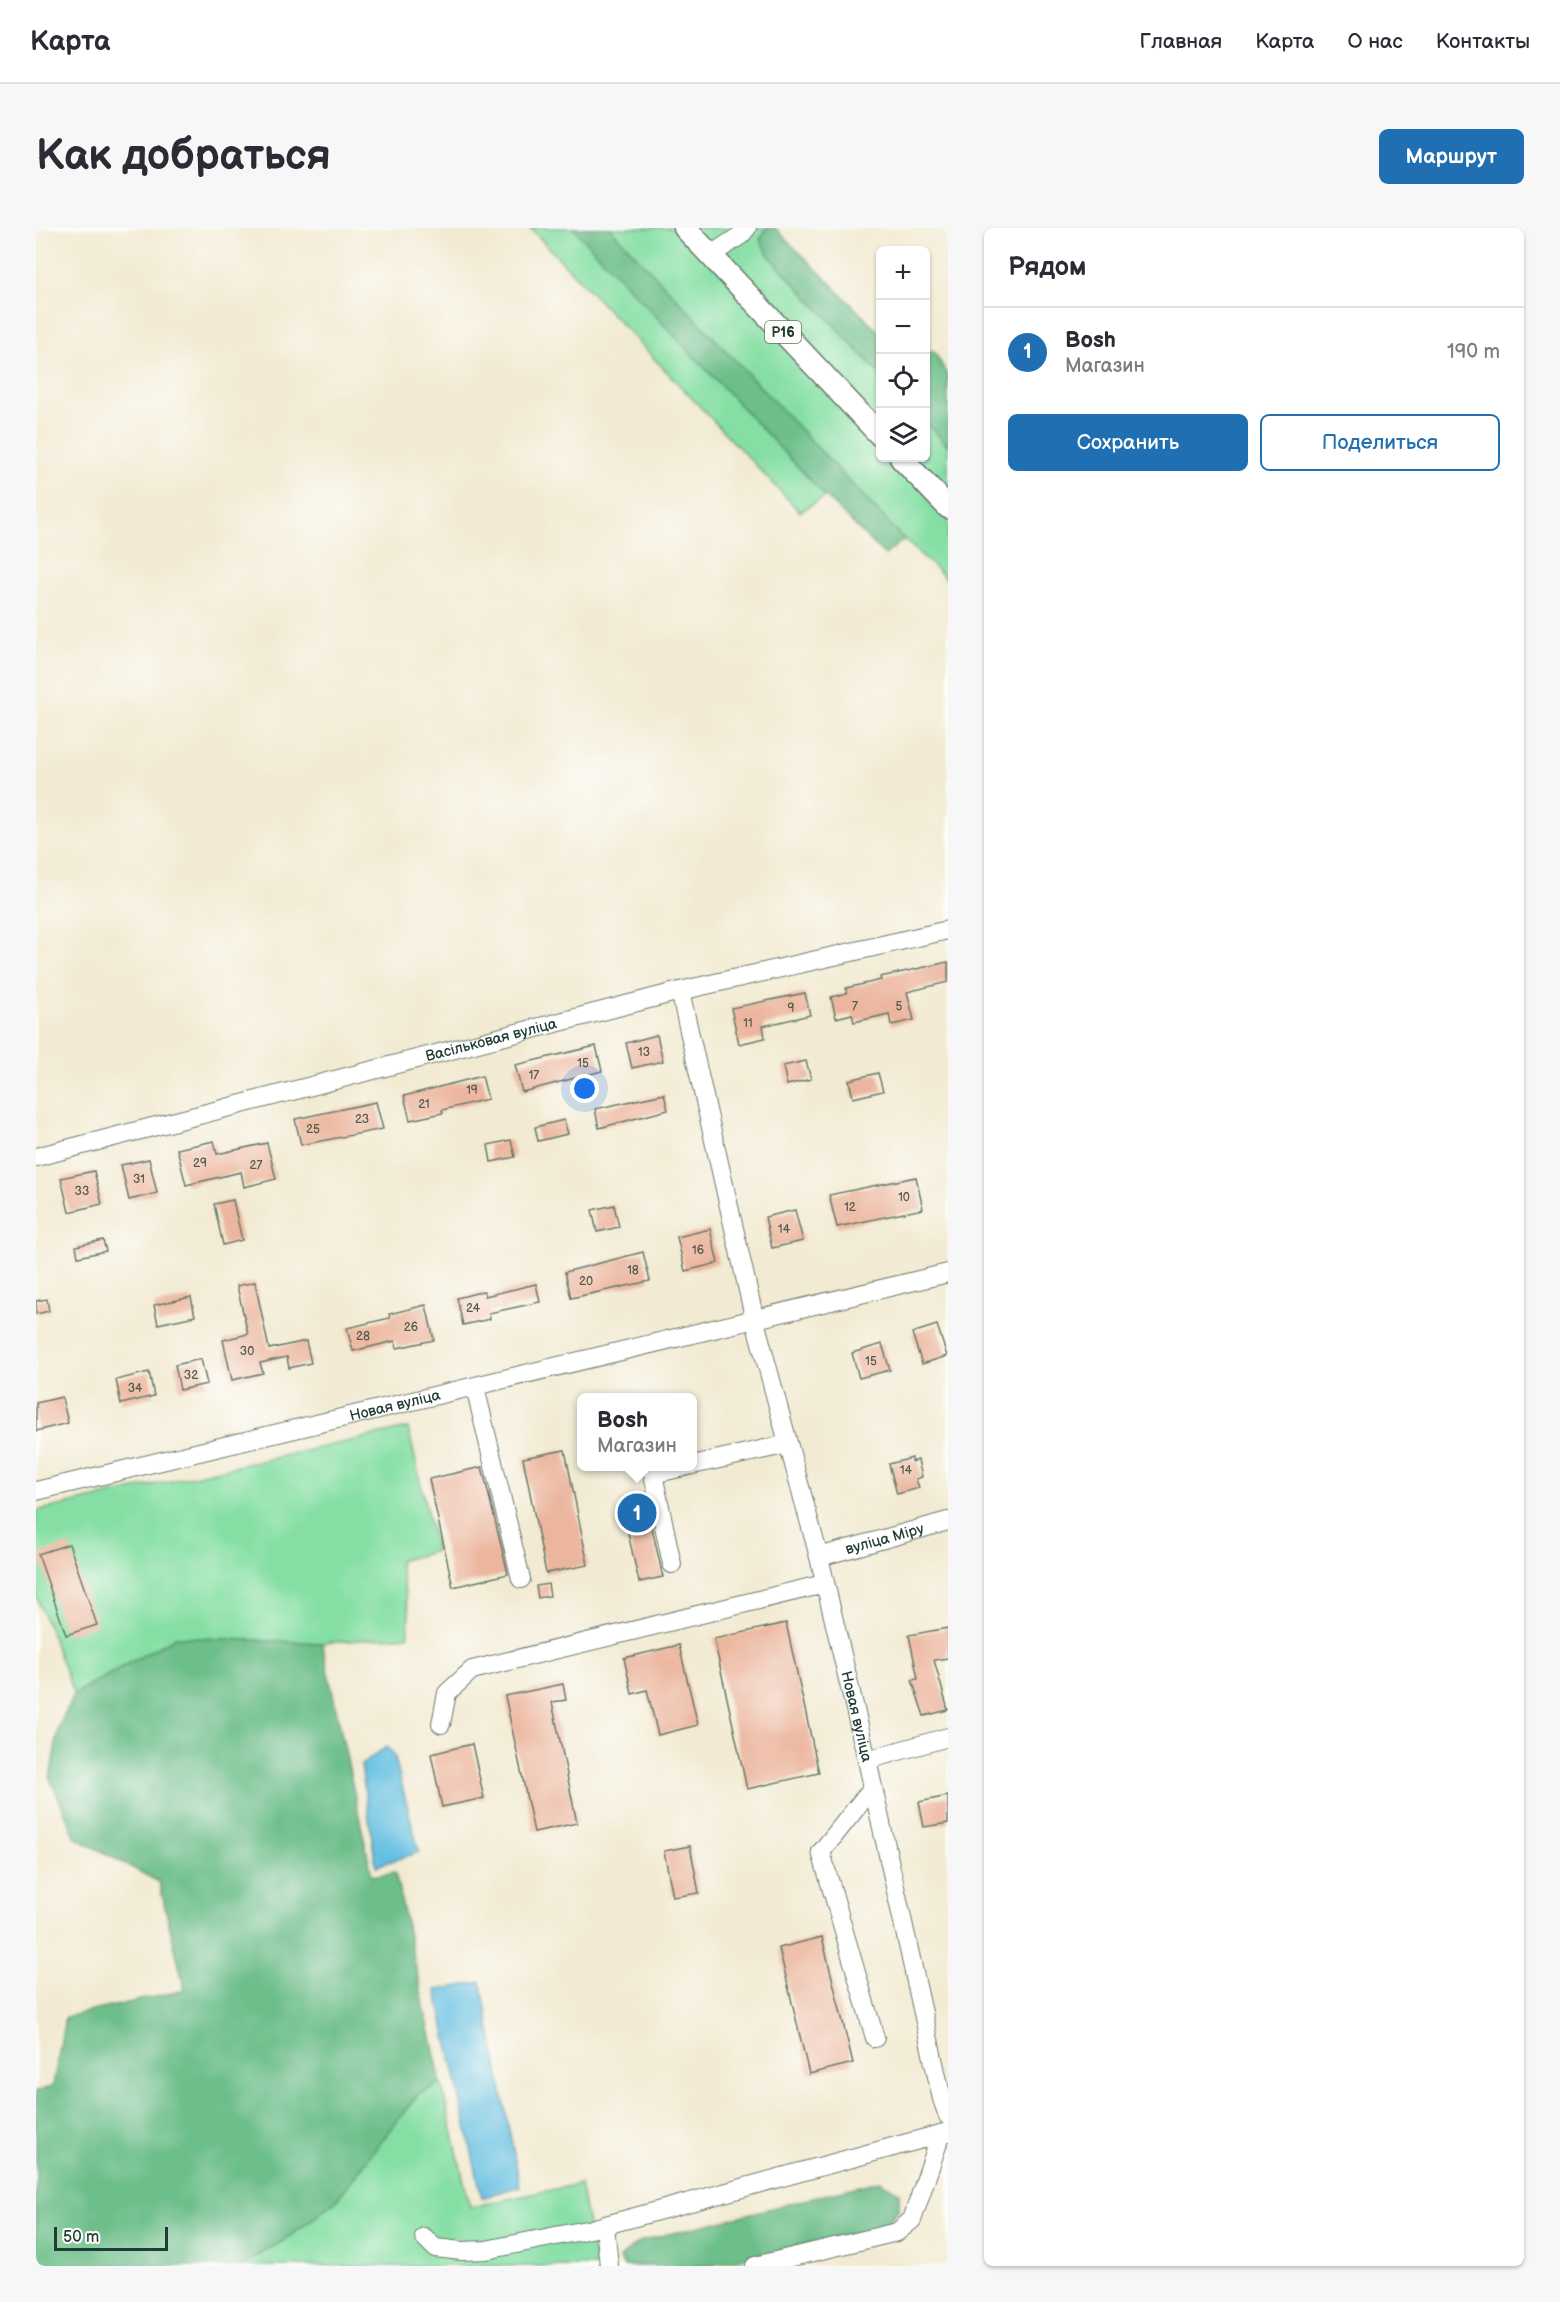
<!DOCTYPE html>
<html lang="ru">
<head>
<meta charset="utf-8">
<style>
  :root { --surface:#fff; --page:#f7f7f7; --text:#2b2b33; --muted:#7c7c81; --line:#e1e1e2; --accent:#1f6fb2 }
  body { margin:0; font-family:"Balsamiq Sans",sans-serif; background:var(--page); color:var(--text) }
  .controls { position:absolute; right:18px; top:18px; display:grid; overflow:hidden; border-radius:9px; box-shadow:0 2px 4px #0004 }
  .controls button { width:54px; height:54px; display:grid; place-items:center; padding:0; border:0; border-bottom:2px solid var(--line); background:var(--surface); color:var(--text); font:30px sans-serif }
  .scale { position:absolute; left:18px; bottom:15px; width:114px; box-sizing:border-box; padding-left:6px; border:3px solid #1f3d34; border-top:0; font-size:16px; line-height:21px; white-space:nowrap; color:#1f3d34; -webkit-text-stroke:4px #fdfcf7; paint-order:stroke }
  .you { position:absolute; left:549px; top:861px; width:21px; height:21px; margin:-15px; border:4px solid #fff; border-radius:50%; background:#1a73e8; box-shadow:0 0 0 9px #1a73e833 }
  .badge { display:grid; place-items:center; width:39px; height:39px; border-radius:50%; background:var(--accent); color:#fff; font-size:20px; font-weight:700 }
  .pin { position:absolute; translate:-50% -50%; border:3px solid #fff; box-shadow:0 2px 6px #0006 }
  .popup { position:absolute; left:541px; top:1165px; width:120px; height:78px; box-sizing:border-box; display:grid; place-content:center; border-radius:9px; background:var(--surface); filter:drop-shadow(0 2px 4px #0005); font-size:20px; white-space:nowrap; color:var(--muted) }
  .popup b { font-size:22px; color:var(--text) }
  .popup::after { content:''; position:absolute; left:50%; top:100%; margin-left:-12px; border:12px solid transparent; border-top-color:var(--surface) }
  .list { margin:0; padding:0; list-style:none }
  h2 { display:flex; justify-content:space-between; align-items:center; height:78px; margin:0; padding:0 24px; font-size:26px }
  h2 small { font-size:20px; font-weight:400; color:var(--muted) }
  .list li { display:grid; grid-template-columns:39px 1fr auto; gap:18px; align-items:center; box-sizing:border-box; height:90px; padding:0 24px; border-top:2px solid var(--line) }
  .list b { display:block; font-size:22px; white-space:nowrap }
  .list p { margin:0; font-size:20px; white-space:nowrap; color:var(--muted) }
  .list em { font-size:20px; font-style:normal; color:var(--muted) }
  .actions { display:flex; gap:12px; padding:18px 24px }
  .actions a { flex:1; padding:14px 0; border:2px solid var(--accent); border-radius:9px; text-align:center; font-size:21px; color:var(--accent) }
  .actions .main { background:var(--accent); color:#fff }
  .icon { flex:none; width:33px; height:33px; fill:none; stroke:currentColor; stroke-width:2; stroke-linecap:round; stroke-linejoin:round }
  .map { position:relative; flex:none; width:912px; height:2038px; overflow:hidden; border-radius:9px }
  header { display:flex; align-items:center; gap:36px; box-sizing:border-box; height:84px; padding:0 30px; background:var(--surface); border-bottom:2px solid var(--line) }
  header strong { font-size:28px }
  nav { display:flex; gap:33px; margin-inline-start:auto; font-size:21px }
  .intro { display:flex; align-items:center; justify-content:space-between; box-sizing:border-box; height:144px; padding:0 36px }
  h1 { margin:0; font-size:42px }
  .button { padding:15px 27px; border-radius:9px; background:var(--accent); color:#fff; font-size:21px; font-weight:700 }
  main { display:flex; gap:36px; padding:0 36px }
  aside { flex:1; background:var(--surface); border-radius:9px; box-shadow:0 2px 4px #0004 }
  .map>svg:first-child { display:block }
</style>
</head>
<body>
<header>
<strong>Карта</strong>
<nav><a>Главная</a><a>Карта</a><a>О нас</a><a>Контакты</a></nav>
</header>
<div class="intro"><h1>Как добраться</h1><a class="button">Маршрут</a></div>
<main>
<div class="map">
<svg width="912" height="2038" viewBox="0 0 912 2038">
  <rect width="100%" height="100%" fill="#fdfcf7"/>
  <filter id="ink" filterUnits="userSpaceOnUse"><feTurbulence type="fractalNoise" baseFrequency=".0167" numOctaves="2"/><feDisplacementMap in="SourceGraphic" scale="12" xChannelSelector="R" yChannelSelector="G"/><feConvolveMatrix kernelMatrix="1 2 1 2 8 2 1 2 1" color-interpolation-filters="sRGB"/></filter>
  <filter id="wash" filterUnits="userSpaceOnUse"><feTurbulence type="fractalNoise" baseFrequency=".008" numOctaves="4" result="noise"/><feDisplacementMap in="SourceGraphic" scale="24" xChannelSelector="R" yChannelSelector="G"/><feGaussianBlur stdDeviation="1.35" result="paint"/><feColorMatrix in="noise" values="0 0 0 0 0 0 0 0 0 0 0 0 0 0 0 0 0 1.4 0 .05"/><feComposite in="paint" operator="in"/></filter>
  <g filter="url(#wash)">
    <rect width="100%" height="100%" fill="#f2ead2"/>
    <path fill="#85dfa4" stroke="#528e6c" stroke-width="1.5" d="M494,0h237l-7,12 9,16 111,118v84h46v-36l22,24v134l-44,-41 -19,16 -59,-59 -26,16z
      M372,1200l28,123 -37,10 10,51 -1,24 -86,7 -146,-6 -102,57 -38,-99v-84z
      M405,1855l29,124 110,-23 16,82h-356l43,-25 52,-39 83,-108z"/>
    <path fill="#6cbe8a" stroke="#467e5f" stroke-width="1.5" d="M537,0h37l294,311 -19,16 -60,-59z
      M731,0h8l105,105v41l-111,-118 -9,-16z
      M890,123h8l14,25v70l-22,-24z
      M140,1409l146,6 50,233 23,-4 46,211 -23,11 -83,108 -52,39 -43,25h-204v-174l17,-6 12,-69 120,-27 -26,-108 -83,-44 -26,-59 9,-53 15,-32z
      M843,1953l20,11v16l-16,20 -174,38h-85l-4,-8 21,-17z"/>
    <path fill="#64bfe2" stroke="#427e8b" stroke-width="1.5" d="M350,1519l8,7 25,98 -43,14 -15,-101z
      M445,1754l39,204 -38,12 -46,-208z"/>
    <g id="blocks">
      <path fill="#ecb69e" d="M912,734v20l-41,10 7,28 -23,5 -2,-11 -35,8 -2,-8 -16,4 -5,-21 16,-4 -1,-5 35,-8 -1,-3z
        M769,765l5,22 -47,11 2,12 -26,6 -8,-36z
        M621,807l6,26 -31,7 -6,-25z
        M560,818l6,25 -80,21 -7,-27z
        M770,833l5,18 -24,6 -4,-19z
        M842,845l5,18 -30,7 -4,-18z
        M446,848l6,23 -46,11 1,3 -33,7 -6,-24z
        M628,866l4,16 -69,18 -4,-19z
        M340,874l7,27 -82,16 -6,-26z
        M528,892l4,14 -30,7 -3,-14z
        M475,912l4,17 -24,5 -3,-17z
        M178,913l3,13 50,-11 9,36 -32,8 -3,-15 -55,13 -9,-36z
        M113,931l8,34 -28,7 -8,-35z
        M58,943l8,33 -33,8 -8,-34z
        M880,949l7,32 -86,18 -8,-32z
        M197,972l9,40 -19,5 -9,-41z
        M578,977l5,22 -22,5 -5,-22z
        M759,982l8,31 -31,7 -7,-31z
        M674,1001l8,34 -33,8 -8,-34z
        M67,1012l3,11 -28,6 -2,-11z
        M607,1024l7,29 -79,17 -6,-26z
        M219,1054l14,67 37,-8 5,22 -22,5 -2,-11 -27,6 3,10 -31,7 -9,-40 25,-6 -11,-48z
        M500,1056l4,18 -51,11 1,6 -27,6 -6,-27 27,-7 1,5z
        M155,1069l4,19 -37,8 -4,-19z
        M11,1071l2,12 -13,3v-13z
        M390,1077l8,35 -37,8 -2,-7 -42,10 -6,-23 43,-10 -1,-4z
        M901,1097l10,31 -25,8 -10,-31z
        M846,1116l8,26 -31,8 -7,-25z
        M165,1131l6,25 -27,6 -5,-25z
        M113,1144l5,24 -33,8 -5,-24z
        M26,1169l6,26 -32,8v-28z
        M529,1222l23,115 -42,8 -23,-115z
        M876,1230v4l6,-2 4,17 -6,2 3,9 -22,6 -8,-30z
        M446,1239l26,107 -55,13 -24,-108z
        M609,1269l18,80 -24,5 -18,-80z
        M33,1316l28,81 -31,10 -28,-81z
        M512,1356l2,12 -12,2 -2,-12z
        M750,1395l33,150 -72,16 -33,-150z
        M912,1400v30l-14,2 14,50 -24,6 -12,-36 6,-1 -9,-44z
        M643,1417l19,80 -40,10 -11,-45 -15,4 -8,-36z
        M527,1456l3,16 -14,2 25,121 -43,9 -29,-136z
        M436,1516l12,54 -42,9 -11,-53z
        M912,1568v27l-24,4 -5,-25z
        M654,1618l9,47 -26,4 -9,-46z
        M786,1709l31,126 -44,11 -30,-126z"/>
    </g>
  </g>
  <g filter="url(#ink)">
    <use href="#blocks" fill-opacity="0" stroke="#697a6b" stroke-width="1.5"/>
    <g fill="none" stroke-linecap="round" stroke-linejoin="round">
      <defs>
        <g id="minor">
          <path d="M675,27l30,-20 6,-7"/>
          <path id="s1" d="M644,763l75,330 64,236 48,203 75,339 6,17"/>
          <path id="s2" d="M0,929l644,-166 268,-61"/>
          <path d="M439,1159l46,192"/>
          <path d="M656,1237l96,-21"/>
          <path id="s3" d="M0,1263l912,-218"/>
          <path id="s4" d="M783,1329l129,-36"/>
          <path d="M636,1336l-19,-90 35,-8"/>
          <path d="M405,1496l6,-31 25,-23 352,-86"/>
          <path d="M831,1532l81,-23"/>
          <path d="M837,1559l-52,65 54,186"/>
          <path d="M569,1998l4,40"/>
          <path d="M388,2009l11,11 27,3 24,-1 105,-21 357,-97"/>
          <path d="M719,2038l142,-34 15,-12 29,-86"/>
        </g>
        <path id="major" d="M649,0l195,207
          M865,230l47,49"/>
      </defs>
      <use href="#minor" stroke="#697a6b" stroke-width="20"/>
      <use href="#major" stroke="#697a6b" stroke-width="25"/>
      <use href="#minor" stroke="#fff" stroke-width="18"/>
      <use href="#major" stroke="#fff" stroke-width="22"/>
    </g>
  </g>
  <g text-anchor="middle" stroke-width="5" stroke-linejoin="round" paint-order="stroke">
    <g font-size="12" fill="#525b4e">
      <text x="819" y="782">7</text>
      <text x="863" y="782">5</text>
      <text x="755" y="784">9</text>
      <text x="712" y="799">11</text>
      <text x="608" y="828">13</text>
      <text x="547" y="839">15</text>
      <text x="498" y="851">17</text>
      <text x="436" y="866">19</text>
      <text x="388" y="880">21</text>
      <text x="326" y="895">23</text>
      <text x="277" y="905">25</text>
      <text x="164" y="939">29</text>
      <text x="220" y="941">27</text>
      <text x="103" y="955">31</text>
      <text x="46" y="967">33</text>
      <text x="868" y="973">10</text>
      <text x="814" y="983">12</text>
      <text x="748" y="1005">14</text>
      <text x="662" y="1026">16</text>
      <text x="597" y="1046">18</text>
      <text x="550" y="1057">20</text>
      <text x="437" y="1084">24</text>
      <text x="375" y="1103">26</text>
      <text x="327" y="1112">28</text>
      <text x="211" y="1127">30</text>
      <text x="835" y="1137">15</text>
      <text x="155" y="1151">32</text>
      <text x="99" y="1164">34</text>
      <text x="870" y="1246">14</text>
    </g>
    <rect fill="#fdfcf7" stroke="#62766e" stroke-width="1.5" x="729" y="93" width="36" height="22" rx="4.5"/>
    <g font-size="14" font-weight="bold" fill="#1f3d34">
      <text x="747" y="109">Р16</text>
    </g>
    <g font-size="15" fill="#1f3d34" stroke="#fdfcf7">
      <text dy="5" stroke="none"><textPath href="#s2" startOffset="470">Васільковая вуліца</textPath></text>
      <text dy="5" stroke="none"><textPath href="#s3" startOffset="369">Новая вуліца</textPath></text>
      <text dy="5" stroke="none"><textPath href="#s4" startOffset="68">вуліца Міру</textPath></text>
      <text dy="5" stroke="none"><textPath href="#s1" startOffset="747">Новая вуліца</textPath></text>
    </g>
  </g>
</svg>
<div class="controls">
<button>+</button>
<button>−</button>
<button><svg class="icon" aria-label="locate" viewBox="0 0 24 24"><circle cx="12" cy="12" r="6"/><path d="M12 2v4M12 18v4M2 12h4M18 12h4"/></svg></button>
<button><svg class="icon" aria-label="layers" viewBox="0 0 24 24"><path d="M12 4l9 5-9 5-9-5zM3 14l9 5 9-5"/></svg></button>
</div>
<div class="scale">50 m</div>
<div class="you"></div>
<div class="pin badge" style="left:601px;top:1285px">1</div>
<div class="popup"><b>Bosh</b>Магазин</div>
</div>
<aside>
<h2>Рядом<small></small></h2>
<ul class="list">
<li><span class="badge">1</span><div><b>Bosh</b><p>Магазин</p></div><em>190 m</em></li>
</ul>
<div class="actions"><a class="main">Сохранить</a><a>Поделиться</a></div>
</aside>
</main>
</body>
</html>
